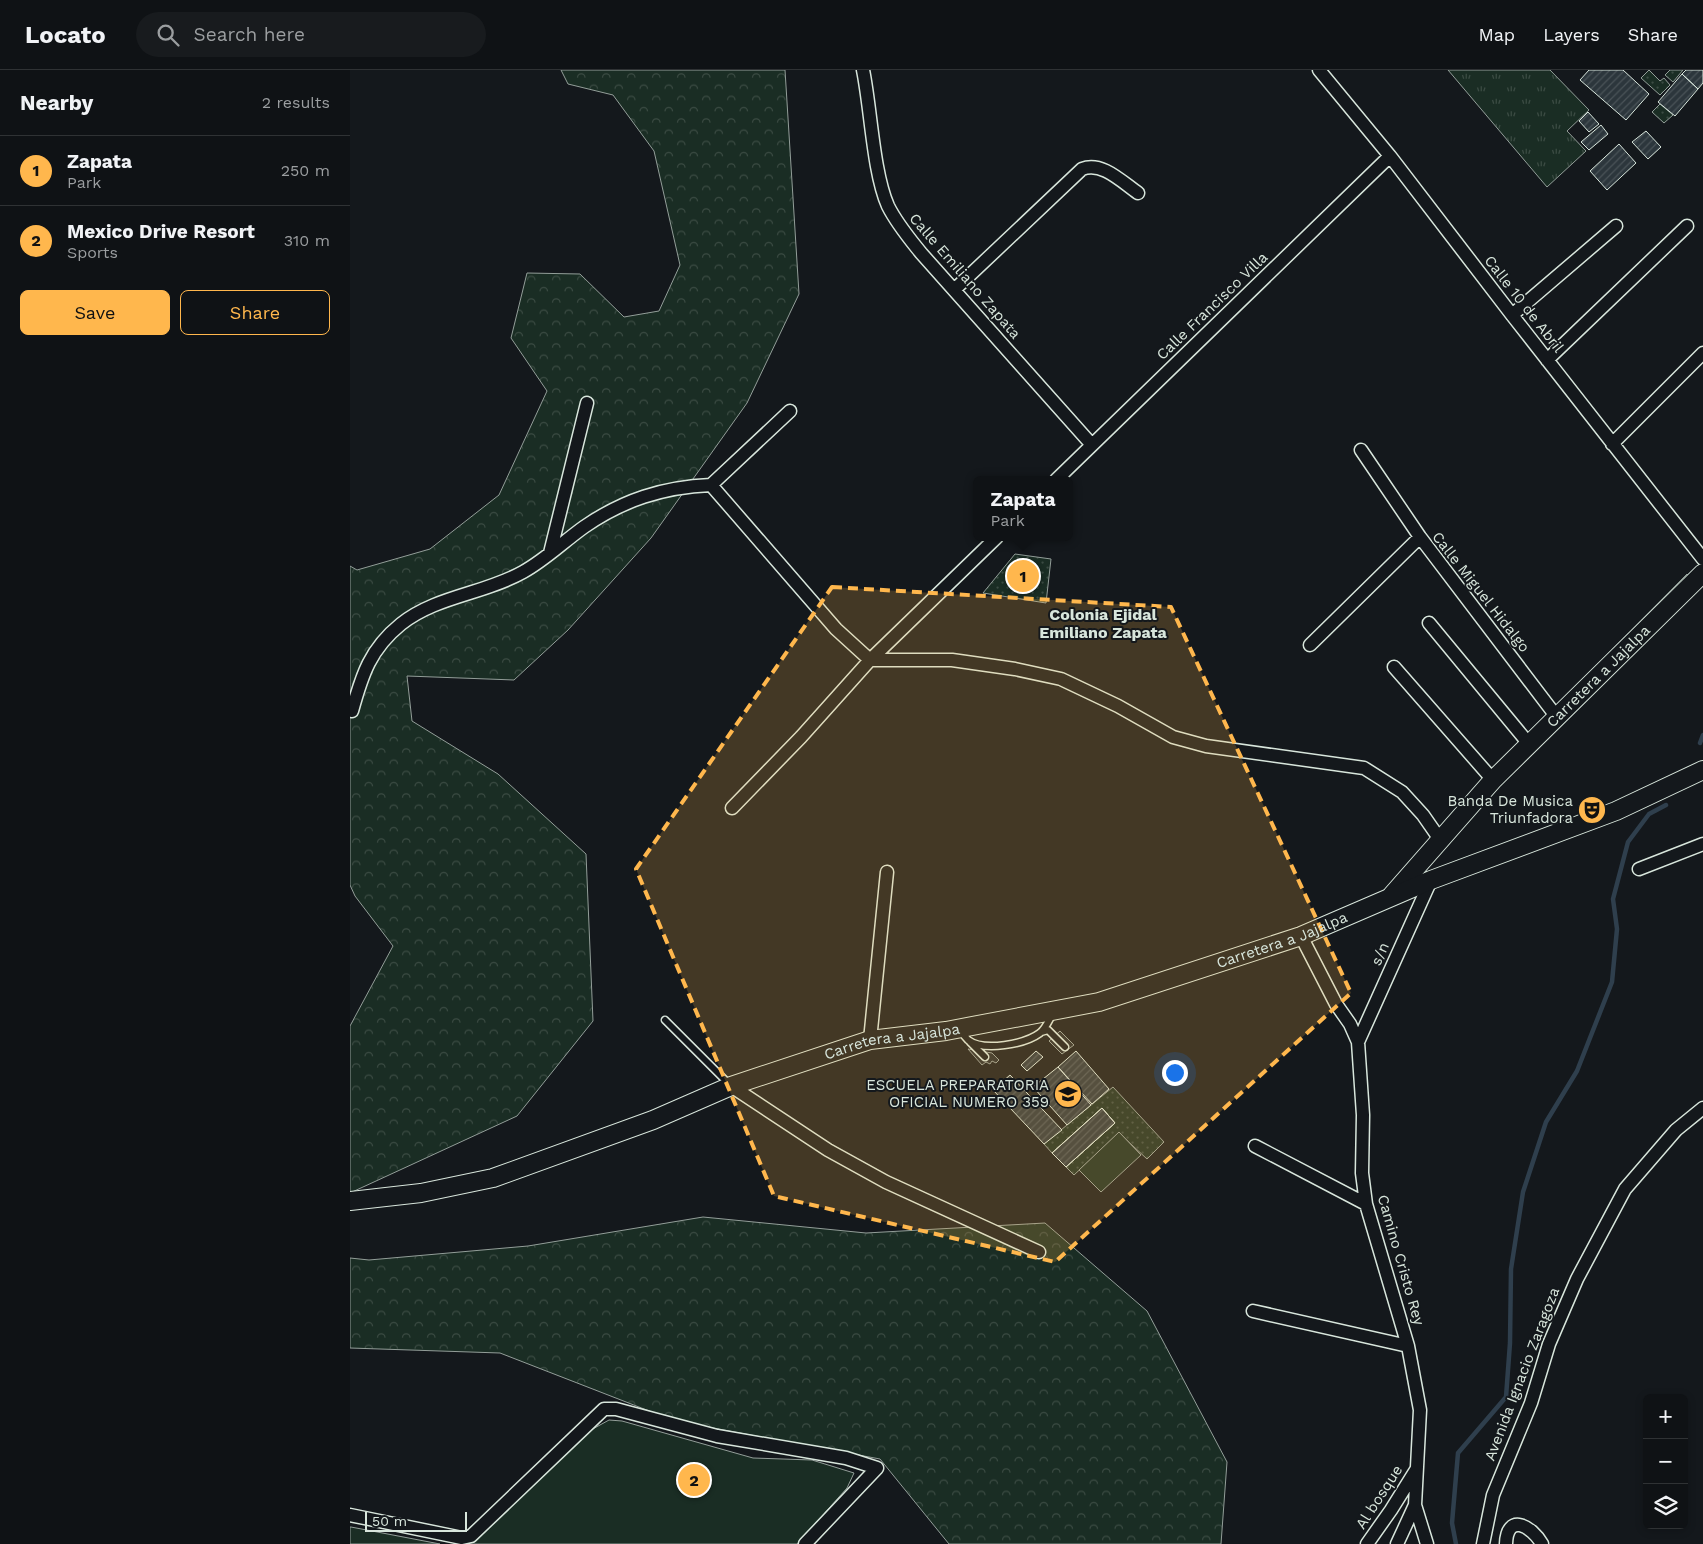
<!DOCTYPE html>
<html lang="en">
<head>
<meta charset="utf-8">
<style>
  :root { --surface:#0f1215; --page:#181b1e; --text:#f1f3f6; --muted:#9b9ea0; --line:#2f3234; --accent:#ffb74d }
  body { margin:0; font-family:"Work Sans",sans-serif; background:var(--page); color:var(--text) }
  .controls { position:absolute; right:15px; bottom:15px; display:grid; overflow:hidden; border-radius:8px; box-shadow:0 2px 8px #0003 }
  .controls button { width:45px; height:45px; display:grid; place-items:center; padding:0; border:0; border-bottom:1px solid var(--line); background:var(--surface); color:var(--text); font:25px sans-serif }
  .scale { position:absolute; left:15px; bottom:12px; width:102px; box-sizing:border-box; padding-left:5px; border:2px solid #d8e6dc; border-top:0; font-size:14px; line-height:18px; white-space:nowrap; color:#d8e6dc; -webkit-text-stroke:4px #14181c; paint-order:stroke }
  .you { position:absolute; left:824px; top:1002px; width:18px; height:18px; margin:-12px; border:4px solid #fff; border-radius:50%; background:#1a73e8; box-shadow:0 0 0 8px #1a73e833 }
  .badge { display:grid; place-items:center; width:32px; height:32px; border-radius:50%; background:var(--accent); color:#111; font-size:16px; font-weight:700 }
  .pin { position:absolute; translate:-50% -50%; border:2px solid #fff; box-shadow:0 1px 5px #0006 }
  .popup { position:absolute; left:623px; top:406px; width:100px; height:65px; box-sizing:border-box; display:grid; place-content:center; border-radius:8px; background:var(--surface); filter:drop-shadow(0 1px 4px #0005); font-size:16px; white-space:nowrap; color:var(--muted) }
  .popup b { font-size:19px; color:var(--text) }
  .popup::after { content:''; position:absolute; left:50%; top:100%; margin-left:-10px; border:10px solid transparent; border-top-color:var(--surface) }
  .list { margin:0; padding:0; list-style:none }
  h2 { display:flex; justify-content:space-between; align-items:center; height:65px; margin:0; padding:0 20px; font-size:21px }
  h2 small { font-size:16px; font-weight:400; color:var(--muted) }
  .list li { display:grid; grid-template-columns:32px 1fr auto; gap:15px; align-items:center; box-sizing:border-box; height:70px; padding:0 20px; border-top:1px solid var(--line) }
  .list b { display:block; font-size:19px; white-space:nowrap }
  .list p { margin:0; font-size:16px; white-space:nowrap; color:var(--muted) }
  .list em { font-size:16px; font-style:normal; color:var(--muted) }
  .actions { display:flex; gap:10px; padding:15px 20px }
  .actions a { flex:1; padding:11px 0; border:1px solid var(--accent); border-radius:8px; text-align:center; font-size:18px; color:var(--accent) }
  .actions .main { background:var(--accent); color:#111 }
  .icon { flex:none; width:28px; height:28px; fill:none; stroke:currentColor; stroke-width:2; stroke-linecap:round; stroke-linejoin:round }
  .map { position:relative; flex:none; width:1353px; height:1474px; overflow:hidden }
  header { display:flex; align-items:center; gap:30px; box-sizing:border-box; height:70px; padding:0 25px; background:var(--surface); border-bottom:1px solid var(--line) }
  header strong { font-size:24px }
  nav { display:flex; gap:28px; margin-inline-start:auto; font-size:18px }
  .search { width:350px; height:45px; background:var(--page); display:flex; align-items:center; gap:12px; box-sizing:border-box; padding:0 18px; border-radius:28px; color:var(--muted); font-size:19px }
  main { display:flex }
  aside { flex:1; background:var(--surface) }
  .map>svg:first-child { display:block }
</style>
</head>
<body>
<header>
<strong>Locato</strong>
<div class="search"><svg class="icon" aria-label="search" viewBox="0 0 24 24"><circle cx="10" cy="10" r="6"/><path d="M15 15l6 6"/></svg>Search here</div>
<nav><a>Map</a><a>Layers</a><a>Share</a></nav>
</header>
<main>
<aside>
<h2>Nearby<small>2 results</small></h2>
<ul class="list">
<li><span class="badge">1</span><div><b>Zapata</b><p>Park</p></div><em>250 m</em></li>
<li><span class="badge">2</span><div><b>Mexico Drive Resort</b><p>Sports</p></div><em>310 m</em></li>
</ul>
<div class="actions"><a class="main">Save</a><a>Share</a></div>
</aside>
<div class="map">
<svg width="1353" height="1474" viewBox="0 0 1353 1474">
  <defs>
    <pattern id="grass-tufts" width="24" height="20" patternUnits="userSpaceOnUse" patternTransform="scale(1.25)"><rect width="24" height="20" fill="#1a2d24"/><path d="M3 7l-1-3M5 7V3M7 7l1-3M15 17l-1-3M17 17v-4M19 17l1-3" fill="none" stroke="#3b4b43"/></pattern>
    <pattern id="forest-crowns" width="20" height="18" patternUnits="userSpaceOnUse" patternTransform="scale(1.25)"><rect width="20" height="18" fill="#1a2d24"/><path d="M2 6a3 3 0 1 1 6 0M12 15a3 3 0 1 1 6 0" fill="none" stroke="#3b4b43"/></pattern>
    <pattern id="park-dots" width="8" height="8" patternUnits="userSpaceOnUse" patternTransform="scale(1.25)"><rect width="8" height="8" fill="#1a2d24"/><path d="M2 2h.1M6 6h.1" fill="none" stroke="#3b4b43" stroke-width="1.8" stroke-linecap="round"/></pattern>
    <pattern id="building-hatch" width="6" height="6" patternUnits="userSpaceOnUse" patternTransform="scale(1.25)"><rect width="6" height="6" fill="#2c363c"/><path d="M-1 1l2-2M0 6l6-6M5 7l2-2" fill="none" stroke="#4a5358"/></pattern>
  </defs>
  <rect width="100%" height="100%" fill="#14181c"/>
  <path fill="url(#grass-tufts)" stroke="#939e99" d="M1098,0h102l39,40 -22,21 19,20 -39,36z"/>
  <path fill="url(#forest-crowns)" stroke="#939e99" d="M211,0h224l14,224 -52,109 -96,135 -83,92 -54,50 -107,-4 5,45 86,53 88,80 7,167 -76,95 -167,77v-167l43,-80 -38,-50 -5,-11v-319l7,4 73,-21 69,-54 48,-104 -36,-53 16,-65 53,1 44,43 35,-6 21,-46 -26,-114 -41,-56 -45,-11z
    M353,1147l163,16 179,-10 102,88 80,151 -6,82h-272l-69,-85 -205,-38 -175,-68 -150,-5v-90l19,2 159,-14z"/>
  <path fill="url(#park-dots)" stroke="#939e99" d="M1299,0l11,11 4,-3 6,7 -10,10 -19,-17z
    M1320,0h13l-10,12 -8,-7z
    M1310,34l13,11 -9,8 -12,-11z
    M665,484l36,5 -5,44 -63,-10z
    M1337,504l1,3 -172,170z
    M763,1017l51,55 -17,17 -28,-26 -45,42 -8,-8 49,-44 -13,-15 -50,45 -8,-9z"/>
  <path fill="#1a2d24" stroke="#939e99" d="M769,1062l22,23 -40,37 -22,-22z
    M259,1350l13,1 131,37 59,2 42,13 -7,15 -50,56h-328l122,-114z
    M0,1457h1l89,17h-90z"/>
  <path fill="#24282b" stroke="#939e99" d="M710,961l14,14 -12,9 -13,-13z
    M618,979l24,4 7,7 -3,3 -4,-2 -2,3 -4,-2 -4,3z"/>
  <g fill="none" stroke-linecap="round" stroke-linejoin="round">
    <path stroke="#2f3f4d" stroke-width="4.5" d="M1350,673l3,-8
      M1106,1474l-4,-21 6,-70 48,-56 4,-54 1,-74 12,-77 23,-70 31,-51 35,-89 5,-53 -4,-30 15,-57 21,-28 17,-9"/>
  </g>
  <path fill="url(#building-hatch)" stroke="#d8e6dc" d="M1239,0h34l26,24 -23,26 -46,-40z
    M1336,0h17v13l-5,6 -16,-15z
    M1332,4l16,15 -23,27 -17,-14z
    M1238,42l11,12 -10,8 -10,-11z
    M1251,55l7,9 -19,16 -8,-8z
    M1296,61l15,16 -13,12 -16,-17z
    M1269,74l17,19 -29,27 -17,-19z
    M686,981l7,6 -16,14 -6,-6z
    M726,981l33,38 -17,15 -34,-37z
    M708,997l33,38 -24,20 -34,-38z
    M660,1005l52,55 -18,14 -51,-54z
    M752,1038l13,15 -49,44 -14,-14z
    M752,1038l13,15 -49,44 -14,-14z"/>
  <g fill="none" stroke-linecap="round" stroke-linejoin="round">
    <defs>
      <path id="lane" d="M315,950l65,65
        M611,961c2,3 5,7 7,9 16,12 57,4 72,-7 6,-5 9,-13 13,-20
        M691,962l7,-2 17,17
        M620,972l15,15"/>
      <path id="street" d="M513,0c8,39 10,102 25,136 9,18 21,32 33,47l171,192
        M969,0l71,86 122,159 191,244
        M604,220l128,-121c20,-8 40,13 56,24
        M1162,245l104,-89
        M1197,290l140,-134
        M1262,374l91,-91
        M1011,380l59,87 136,179
        M706,410l334,-324
        M361,415l125,144 34,31
        M200,483l37,-150
        M1079,553l100,121
        M960,575l110,-108
        M520,590h82l63,9 46,10 57,27 55,31 33,9 158,22 38,24 21,23 16,23
        M1044,597l99,113
        M2,641c10,-36 18,-62 49,-87 35,-28 83,-30 122,-52 22,-12 40,-30 61,-45 39,-27 79,-40 127,-42l79,-74
        M382,738l69,-71 69,-77 127,-123
        M1289,799l64,-25
        M951,866l35,68 14,20 8,18 5,73 -1,58 4,31 42,142 12,64 -5,95 12,39
        M520,970l17,-168
        M1008,972l73,-162
        M381,1016l97,64 58,32 153,70
        M905,1076l111,58
        M903,1241l155,35
        M0,1445l112,23 9,-2 133,-127h12l101,27 129,22 31,10 -72,76
        M1017,1474l24,-34 25,-40
        M1047,1474l18,-39
        M1133,1474l10,-49 38,-92 18,-59 28,-65 48,-90 51,-59 27,-22
        M1156,1474c1,-32 26,-18 36,0"/>
      <g id="secondary">
        <path id="s1" d="M1042,825l101,-115 210,-207"/>
        <path id="s2" d="M0,1131l71,-8 72,-15 160,-58 78,-34 139,-46 76,-9 153,-29 202,-66 130,-56 185,-69 87,-41"/>
      </g>
    </defs>
    <use href="#lane" stroke="#d8e6dc" stroke-width="9"/>
    <use href="#street" stroke="#d8e6dc" stroke-width="15"/>
    <use href="#secondary" stroke="#d8e6dc" stroke-width="20"/>
    <use href="#lane" stroke="#14181c" stroke-width="6"/>
    <use href="#street" stroke="#14181c" stroke-width="12"/>
    <use href="#secondary" stroke="#14181c" stroke-width="18"/>
  </g>
  <path fill="#ffb74d" fill-opacity="0.2" stroke="#ffb74d" stroke-width="4" stroke-dasharray="10 6" stroke-linejoin="round" d="M482,517l339,20 180,386 -296,269 -281,-66 -138,-327z"/>
  <defs>
    <symbol id="theatre-disc" viewBox="-11 -11 22 22"><circle r="9.5" fill="#ffb74d" stroke="#14181c"/><path d="M-5-5.5Q0-4 5-5.5V0Q5 5 0 6Q-5 5-5 0ZM-3.3-2.5H-1v1.5H-3.3ZM1-2.5H3.3v1.5H1ZM-2.8 1Q0 5.5 2.8 1Z" fill="#111"/></symbol>
    <symbol id="school-disc" viewBox="-11 -11 22 22"><circle r="9.5" fill="#ffb74d" stroke="#14181c"/><path d="M0-5L7-2L0 1L-7-2ZM-4 1L0 2.5L4 1V4Q0 6-4 4Z" fill="#111"/></symbol>
  </defs>
  <g fill-rule="evenodd">
    <use href="#theatre-disc" x="1226" y="724" width="32" height="32"/>
    <use href="#school-disc" x="702" y="1008" width="32" height="32"/>
  </g>
  <g text-anchor="middle" stroke-width="4" stroke-linejoin="round" paint-order="stroke">
    <g font-size="15" fill="#d8e6dc" stroke="#14181c">
      <text transform="translate(615 206) rotate(49)" y="5">Calle Emiliano Zapata</text>
      <text transform="translate(1174 234) rotate(52)" y="5">Calle 10 de Abril</text>
      <text transform="translate(862 236) rotate(-44)" y="5">Calle Francisco Villa</text>
      <text transform="translate(1131 522) rotate(52)" y="5">Calle Miguel Hidalgo</text>
      <text dy="5" stroke="none"><textPath href="#s1" startOffset="301">Carretera a Jajalpa</textPath></text>
      <text dy="5" stroke="none"><textPath href="#s2" startOffset="972">Carretera a Jajalpa</textPath></text>
      <text transform="translate(1030 884) rotate(-66)" y="5">s/n</text>
      <text dy="5" stroke="none"><textPath href="#s2" startOffset="568">Carretera a Jajalpa</textPath></text>
      <text transform="translate(1051 1190) rotate(74)" y="5">Camino Cristo Rey</text>
      <text transform="translate(1172 1304) rotate(-69)" y="5">Avenida Ignacio Zaragoza</text>
      <text transform="translate(1029 1427) rotate(-57)" y="5">Al bosque</text>
    </g>
    <g font-size="15" fill="#d8e6dc" stroke="#14181c" text-anchor="end">
      <text x="1223" y="736">Banda De Musica<tspan x="1223" dy="17">Triunfadora</tspan></text>
      <text x="699" y="1020">ESCUELA PREPARATORIA<tspan x="699" dy="17">OFICIAL NUMERO 359</tspan></text>
    </g>
    <g font-size="16" font-weight="bold" fill="#d8e6dc" stroke="#14181c">
      <text x="753" y="550">Colonia Ejidal<tspan x="753" dy="18">Emiliano Zapata</tspan></text>
    </g>
  </g>
</svg>
<div class="controls">
<button>+</button>
<button>−</button>
<button><svg class="icon" aria-label="layers" viewBox="0 0 24 24"><path d="M12 4l9 5-9 5-9-5zM3 14l9 5 9-5"/></svg></button>
</div>
<div class="scale">50 m</div>
<div class="you"></div>
<div class="pin badge" style="left:673px;top:506px">1</div>
<div class="popup"><b>Zapata</b>Park</div>
<div class="pin badge" style="left:344px;top:1410px">2</div>
</div>
</main>
</body>
</html>
